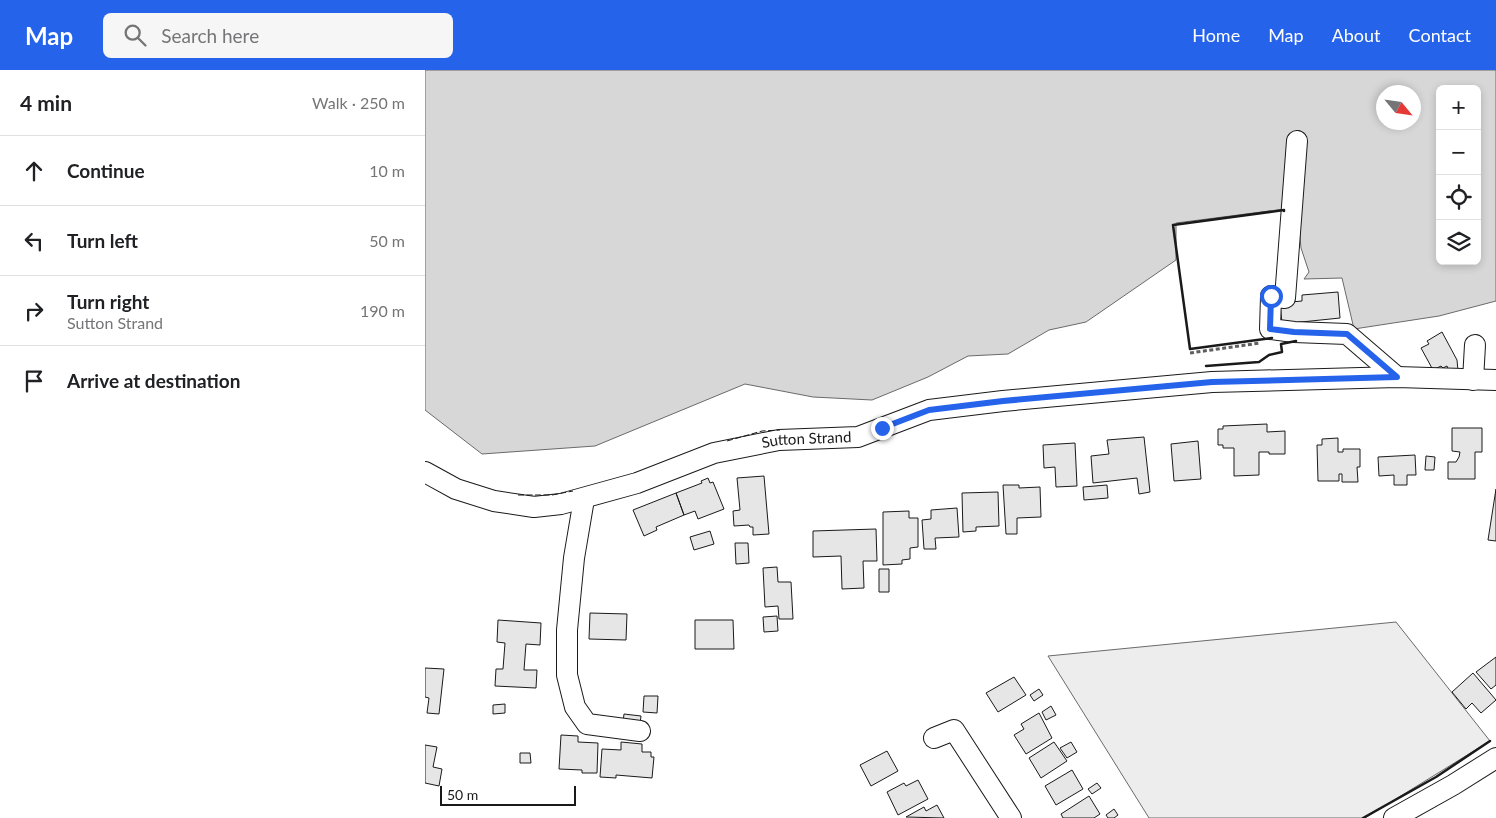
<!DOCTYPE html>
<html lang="en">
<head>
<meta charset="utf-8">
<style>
  :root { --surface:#fff; --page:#f6f6f6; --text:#202124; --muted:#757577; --line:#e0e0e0; --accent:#2563eb }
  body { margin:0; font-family:Lato,sans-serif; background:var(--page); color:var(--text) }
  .controls { position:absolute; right:15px; top:15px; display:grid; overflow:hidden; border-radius:8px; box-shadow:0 2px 8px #0003 }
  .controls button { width:45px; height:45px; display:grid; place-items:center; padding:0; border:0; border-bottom:1px solid var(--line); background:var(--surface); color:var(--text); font:25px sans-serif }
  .compass { position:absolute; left:951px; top:15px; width:45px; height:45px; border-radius:50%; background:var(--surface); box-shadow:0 2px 8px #0003; rotate:119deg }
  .scale { position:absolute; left:15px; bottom:12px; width:136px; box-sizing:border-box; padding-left:5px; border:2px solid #1a1a1a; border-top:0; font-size:14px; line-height:18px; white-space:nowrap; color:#1a1a1a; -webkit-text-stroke:4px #fff; paint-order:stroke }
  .stop { position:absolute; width:15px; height:15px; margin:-11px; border:4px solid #2563eb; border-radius:50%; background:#fff }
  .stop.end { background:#2563eb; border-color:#fff; box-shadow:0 1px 5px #0008 }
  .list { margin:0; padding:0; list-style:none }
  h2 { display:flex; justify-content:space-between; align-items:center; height:65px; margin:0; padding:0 20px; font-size:21px }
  h2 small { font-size:16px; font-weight:400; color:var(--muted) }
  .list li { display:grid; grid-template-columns:32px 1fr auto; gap:15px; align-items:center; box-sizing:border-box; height:70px; padding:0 20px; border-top:1px solid var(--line) }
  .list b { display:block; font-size:19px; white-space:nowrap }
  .list p { margin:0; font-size:16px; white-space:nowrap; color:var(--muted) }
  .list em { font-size:16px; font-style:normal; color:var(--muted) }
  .icon { flex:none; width:28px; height:28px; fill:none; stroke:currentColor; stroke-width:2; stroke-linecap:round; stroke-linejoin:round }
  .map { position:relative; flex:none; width:1071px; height:748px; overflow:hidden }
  header { display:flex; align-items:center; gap:30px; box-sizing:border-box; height:70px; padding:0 25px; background:var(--accent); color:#fff }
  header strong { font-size:24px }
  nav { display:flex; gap:28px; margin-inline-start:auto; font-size:18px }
  .search { width:350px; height:45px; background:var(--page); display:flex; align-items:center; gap:12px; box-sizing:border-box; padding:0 18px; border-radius:8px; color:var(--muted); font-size:19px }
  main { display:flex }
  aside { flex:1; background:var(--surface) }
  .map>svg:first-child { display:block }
</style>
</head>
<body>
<header>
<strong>Map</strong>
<div class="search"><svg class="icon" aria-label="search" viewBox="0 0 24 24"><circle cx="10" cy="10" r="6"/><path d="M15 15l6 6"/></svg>Search here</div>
<nav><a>Home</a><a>Map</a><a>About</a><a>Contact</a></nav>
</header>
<main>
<aside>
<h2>4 min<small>Walk · 250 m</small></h2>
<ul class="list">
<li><svg class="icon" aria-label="ahead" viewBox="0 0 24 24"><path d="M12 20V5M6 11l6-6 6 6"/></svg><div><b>Continue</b></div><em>10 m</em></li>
<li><svg class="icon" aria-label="left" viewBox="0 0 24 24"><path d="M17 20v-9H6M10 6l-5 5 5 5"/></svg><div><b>Turn left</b></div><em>50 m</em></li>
<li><svg class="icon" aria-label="right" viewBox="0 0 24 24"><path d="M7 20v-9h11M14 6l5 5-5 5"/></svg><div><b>Turn right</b><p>Sutton Strand</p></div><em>190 m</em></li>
<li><svg class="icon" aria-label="arrive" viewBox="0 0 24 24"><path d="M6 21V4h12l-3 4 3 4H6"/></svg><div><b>Arrive at destination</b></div></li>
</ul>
</aside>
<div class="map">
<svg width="1071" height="748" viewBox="0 0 1071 748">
  <rect width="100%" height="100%" fill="#fff"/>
  <path fill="#ededed" stroke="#6a6a6a" d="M971,552l94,119 -125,77h-216l-101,-162z"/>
  <path fill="#d7d7d7" stroke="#6a6a6a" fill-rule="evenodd" d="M0,0h1071v231l-57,15 -85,13 -12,-51 -38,1 5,-7 -8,-24 -3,-30 -13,-9 -109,14v37l-90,62 -37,8 -41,24 -40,2 -40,21 -56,23 -59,-3 -68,-13 -150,62 -113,8 -57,-44zM1015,19h37v172h-37zM958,22h30v30h-30z"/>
  <path fill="#e6e6e6" stroke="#1a1a1a" d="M913,222l2,26 -58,6 -2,-21 22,-2v-6z
    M1017,262l15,28 1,11h-9l-2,-5 -4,2 -2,-2 -8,4 -12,-22 8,-4 -2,-3z
    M842,354v8l18,-1v23h-16v-2h-10v23l-25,1v-28h-11v-3h-5v-16h5v-3z
    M1027,358h30v24h-7v27h-27v-17h8l3,-5 1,-5 -8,-1z
    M719,367l6,55 -11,2 -2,-16 -44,5 -2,-27 18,-2 -2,-14z
    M913,368v14h5v-3h17v18h-3l1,15h-16v-8h-3v7h-21l-1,-36h5v-6z
    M773,371l3,38 -27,2 -3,-37z
    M650,373l2,43 -21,1 -1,-20 -11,1 -1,-23z
    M990,385l1,20h-9v10h-13v-10l-15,1 -1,-19z
    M1001,386l9,1 -1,13h-9z
    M339,406l5,58 -16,1v-8h-3l-1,-2 -15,1 -1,-15 7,-1 -3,-32z
    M283,408l2,5 3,-1 11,27 -26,10 -3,-8 -11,4 -8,-22 26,-10 -1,-2z
    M578,415h16v3l21,-1 1,30 -24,1v16h-11z
    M682,415l1,13 -24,2 -1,-13z
    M1071,419v52l-8,-1z
    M573,422l1,34 -23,1v4l-13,1 -1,-39z
    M251,423l8,22 -28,12 1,3 -13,6 -11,-26z
    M532,438l2,29 -24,1 1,11h-12l-2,-29 9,-1v-9z
    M484,441v7h9v29l-8,1v11l-8,1v4l-19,1v-53z
    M451,459l1,32h-14l1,27 -22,1 -1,-33 -28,1v-26z
    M285,461l4,13 -20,6 -4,-13z
    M310,473h13l1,20 -13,1z
    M352,497l1,15h13l2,37h-14l-1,-13 -13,1 -2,-39z
    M454,499h10v23h-10z
    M165,543l37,1 -1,26 -37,-1z
    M352,546l1,15 -14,1 -1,-15z
    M73,550l43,3 -1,22 -14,-1 -2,26h13l-1,18 -41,-2 1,-17h7l2,-26 -8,-1z
    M270,550h38l1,29h-39z
    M1071,587v28l-5,4 -15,-17z
    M0,598l19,1 -5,45 -12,-1 2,-15 -4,-1z
    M1048,603l23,27 -15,13 -9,-10 -6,6 -14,-17z
    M589,607l12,18 -28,17 -12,-19z
    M614,619l4,6 -9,6 -4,-6z
    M219,626h14l-1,17 -14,-1z
    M80,634v9l-12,1v-9z
    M626,636l5,9 -10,5 -4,-8z
    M614,643l13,25 -26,16 -12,-19 10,-6 -3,-5z
    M199,644l17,2 -1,8 -17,-2z
    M136,665l17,1v6l20,1 -1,30h-15v-3l-23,-1z
    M196,672l21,2v8h9v5h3l-2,21 -36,-3v3l-16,-1 2,-28 19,1z
    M629,672l13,19 -26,17 -12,-20z
    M646,672l6,10 -10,6 -7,-10z
    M0,675l12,2 -4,20 9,2 -3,17 -14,-3z
    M462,681l11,20 -27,15 -11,-21z
    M95,683h10l1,10h-11z
    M647,700l11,19 -27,16 -11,-19z
    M493,710l10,19 -30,16 -11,-23 17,-9 2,3z
    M672,713l4,5 -9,6 -4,-5z
    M664,726l11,18 -6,4h-31l-2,-4z
    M512,735l7,13 -38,-1 18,-10 2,4z
    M689,739l4,6 -4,3h-6l-2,-3z"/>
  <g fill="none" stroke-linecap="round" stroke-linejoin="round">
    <defs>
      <g id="minor">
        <path d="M872,71l-12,157 -14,-2 -1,33 24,3 53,2 50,43"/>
        <path d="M1048,310l2,-35"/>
        <path id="s1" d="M0,402l31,17 38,12 40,6 27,-3 76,-21 77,-30 65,-13 79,-3 71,-27 74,-9 209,-19 185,-5 99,3"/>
        <path d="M159,429l-10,59 -7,72v45l8,32 12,17 53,7"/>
        <path d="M509,668l20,-8 57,88"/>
        <path d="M969,748l59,-33 43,-27"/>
      </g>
    </defs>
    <use href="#minor" stroke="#1a1a1a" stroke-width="22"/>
    <path stroke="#5f5f5f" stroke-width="3" stroke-dasharray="4 2.5" stroke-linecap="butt" d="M765,283l70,-10"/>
    <use href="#minor" stroke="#fff" stroke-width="20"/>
    <path stroke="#1a1a1a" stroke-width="1" stroke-dasharray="6 2.5" stroke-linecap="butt" d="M302,371l35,-10 18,-1
      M93,425h34l21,-4"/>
    <path stroke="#1a1a1a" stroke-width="2.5" d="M847,268l-82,11 -17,-124 111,-15v1
      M781,296l53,-4 10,-7 13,-3 -1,-8 15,-3
      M938,748l73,-41 54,-36"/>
  </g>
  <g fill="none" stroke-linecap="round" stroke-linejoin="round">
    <path stroke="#2563eb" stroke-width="6" d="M457,358l47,-18 74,-9 209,-19 185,-5 -50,-43 -53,-2 -24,-3 1,-33"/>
  </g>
  <g text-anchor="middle" stroke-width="4" stroke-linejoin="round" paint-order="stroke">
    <g font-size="15" fill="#1a1a1a" stroke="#fff">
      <text dy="5" stroke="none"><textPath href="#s1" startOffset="398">Sutton Strand</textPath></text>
    </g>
  </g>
</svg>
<div class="controls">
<button>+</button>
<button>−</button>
<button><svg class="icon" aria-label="locate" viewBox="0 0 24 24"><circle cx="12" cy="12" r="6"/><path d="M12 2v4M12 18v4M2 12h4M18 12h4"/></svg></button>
<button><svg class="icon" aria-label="layers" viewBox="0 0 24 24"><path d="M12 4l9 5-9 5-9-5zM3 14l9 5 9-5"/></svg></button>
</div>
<svg class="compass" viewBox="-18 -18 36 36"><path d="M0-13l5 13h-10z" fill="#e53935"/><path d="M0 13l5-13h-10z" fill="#757577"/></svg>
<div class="scale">50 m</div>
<div class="stop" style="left:846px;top:226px"></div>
<div class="stop end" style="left:457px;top:358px"></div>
</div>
</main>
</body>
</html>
